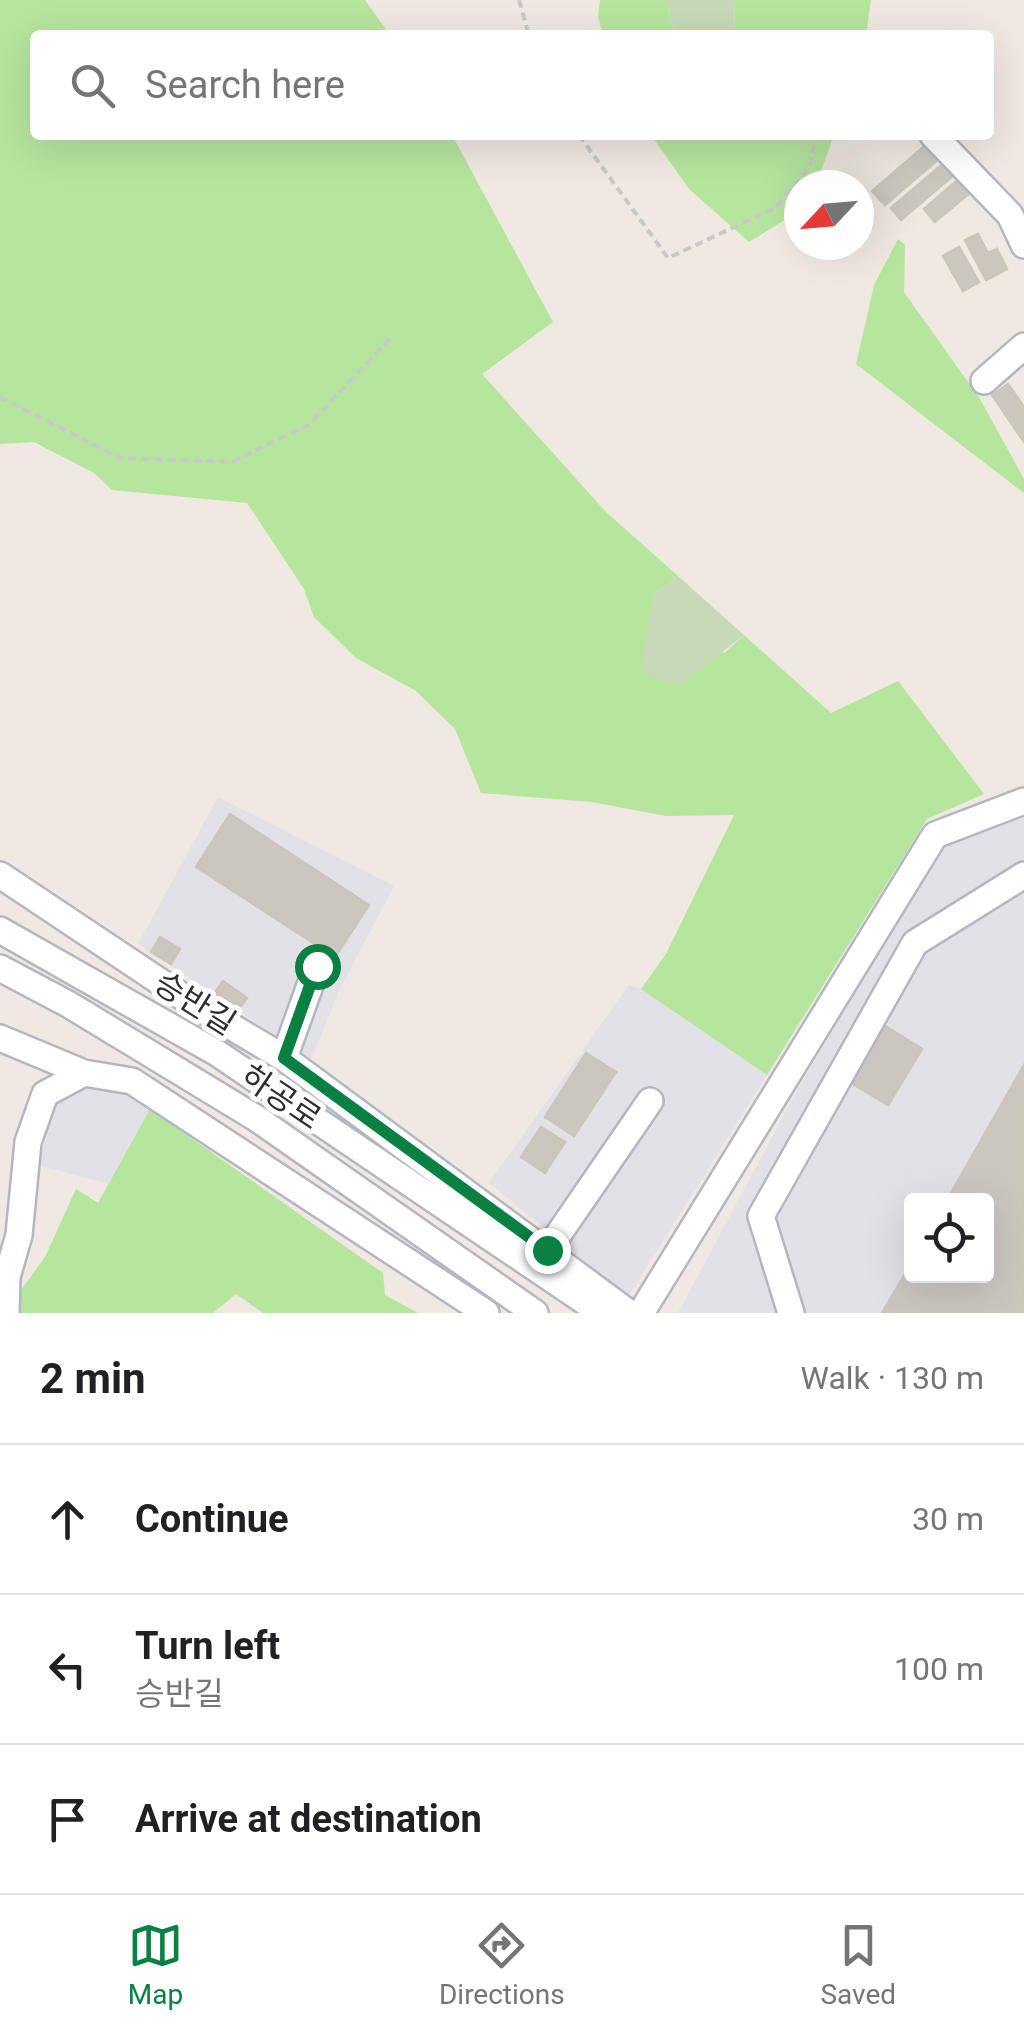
<!DOCTYPE html>
<html lang="en">
<head>
<meta charset="utf-8">
<style>
  :root { --surface:#fff; --page:#f2f2f2; --text:#202124; --muted:#757577; --line:#e0e0e0; --accent:#0b8043 }
  body { margin:0; font-family:Roboto,"Noto Sans KR",sans-serif; background:var(--page); color:var(--text) }
  .controls { position:absolute; right:30px; bottom:30px; display:grid; overflow:hidden; border-radius:10px; box-shadow:0 10px 40px #0002 }
  .controls button { width:90px; height:90px; display:grid; place-items:center; padding:0; border:0; border-bottom:2px solid var(--line); background:var(--surface); color:var(--text); font:50px sans-serif }
  .compass { position:absolute; left:784px; top:170px; width:90px; height:90px; border-radius:50%; background:var(--surface); box-shadow:0 10px 40px #0002; rotate:244deg }
  .stop { position:absolute; width:30px; height:30px; margin:-22px; border:8px solid #0b8043; border-radius:50%; background:#fff }
  .stop.end { background:#0b8043; border-color:#fff; box-shadow:0 2px 10px #0008 }
  .list { margin:0; padding:0; list-style:none }
  h2 { display:flex; justify-content:space-between; align-items:center; height:130px; margin:0; padding:0 40px; font-size:42px }
  h2 small { font-size:32px; font-weight:400; color:var(--muted) }
  .list li { display:grid; grid-template-columns:65px 1fr auto; gap:30px; align-items:center; box-sizing:border-box; height:150px; padding:0 40px; border-top:2px solid var(--line) }
  .list b { display:block; font-size:38px; white-space:nowrap }
  .list p { margin:0; font-size:32px; white-space:nowrap; color:var(--muted) }
  .list em { font-size:32px; font-style:normal; color:var(--muted) }
  .icon { flex:none; width:55px; height:55px; fill:none; stroke:currentColor; stroke-width:2; stroke-linecap:round; stroke-linejoin:round }
  .map { position:relative; flex:none; width:1024px; height:1313px; overflow:hidden }
  .search { position:absolute; background:var(--surface); box-shadow:0 10px 40px #0002; left:30px; right:30px; top:30px; height:110px; display:flex; align-items:center; gap:25px; box-sizing:border-box; padding:0 35px; border-radius:10px; color:var(--muted); font-size:38px }
  .sheet { height:580px; background:var(--surface) }
  nav { display:flex; justify-content:space-around; align-items:center; box-sizing:border-box; height:140px; border-top:2px solid var(--line); background:var(--surface); font-size:28px; color:var(--muted) }
  nav a { display:grid; justify-items:center; gap:5px }
  nav .on { color:var(--accent) }
  .map>svg:first-child { display:block }
</style>
</head>
<body>
<div class="map">
<svg width="1024" height="1313" viewBox="0 0 1024 1313">
  <rect width="100%" height="100%" fill="#efe9e1"/>
  <path fill="#e3e1e8" fill-rule="evenodd" d="M218,797l176,89 -53,101 -30,72 -173,-115z
    M1024,818v495h-346l116,-217 149,-252zM912,1200h74v76h-74z
    M629,985l12,4 126,86 -139,222 -139,-114z
    M86,1083l37,6 27,20 -42,75 -69,-19 16,-65z"/>
  <path fill="#b6e59e" d="M0,0h365l25,35h-355v100h417l101,187 -71,52 123,137 73,65 -26,20 72,57 20,-18 87,78 67,-32 86,113 -57,25 -160,256 -126,-86 25,-35 68,-139 -68,1 -74,-14 -111,-9 -26,-64 -39,-38 -60,-33 -42,-41 -10,-28 -57,-86 -135,-13 -18,-17 -60,-31 -34,2z
    M600,0h66l9,35h-72l-5,-18z
    M735,0h136l-5,35h-132z
    M651,135h183l-18,50h-17v26l-50,31 -60,-53z
    M898,239l7,6 -1,47 76,107 44,80v14l-168,-129 18,-79z
    M150,1109l233,164 2,22 33,18h-155l-27,-19 -23,19h-192l-2,-20 26,-36 31,-68 22,14z"/>
  <path fill="#c8d9b8" d="M666,0h69l-1,35h-59z
    M678,576l66,59 -67,52 -36,-16 11,-75z"/>
  <path fill="#cbc7bf" stroke="#cbc5ba" stroke-width="2.5" d="M929,142l12,15 -56,48 -13,-14z
    M945,162l10,12 -54,46 -10,-12z
    M961,177l11,14 -37,31 -11,-13z
    M978,234l10,19 9,-4 10,20 -21,11 -21,-40z
    M959,247l20,35 -16,9 -20,-35z
    M1008,384l16,23v35l-32,-47z
    M230,814l139,91 -34,52 -139,-90z
    M160,937l20,12 -9,15 -20,-12z
    M223,981l24,17 -9,12 -24,-16z
    M882,1024l40,25 -34,56 -40,-24z
    M586,1053l30,19 -42,64 -29,-19z
    M1024,1065v248h-142l30,-51v14h74v-76h-39z
    M541,1127l24,15 -20,31 -24,-16z"/>
  <g fill="none" stroke-linecap="round" stroke-linejoin="round">
    <defs>
      <path id="minor" d="M933,135l77,80 14,30
        M984,381l40,-35
        M0,875l195,130 89,53 345,255
        M0,930l217,123 385,260
        M0,968l68,36 188,114 279,195
        M0,1038l84,35 48,8 354,232
        M284,1058l33,-92
        M547,1251l103,-150
        M6,1313l1,-36 12,-42 9,-93 17,-48 39,-21
        M641,1313l294,-478 89,-34
        M791,1313l-30,-97 154,-273 109,-68"/>
    </defs>
    <use href="#minor" stroke="#b4b7c1" stroke-width="30"/>
    <path stroke="#c9c9c9" stroke-width="4" stroke-dasharray="8 5" stroke-linecap="butt" d="M519,0l10,35
      M579,135l89,123 107,-50 34,-41 8,-32
      M0,397l120,61 112,4 78,-38 82,-88"/>
    <use href="#minor" stroke="#fff" stroke-width="25"/>
  </g>
  <g fill="none" stroke-linecap="round" stroke-linejoin="round">
    <path stroke="#0b8043" stroke-width="12" d="M317,966l-33,92 263,192"/>
  </g>
  <g text-anchor="middle" stroke-width="10" stroke-linejoin="round" paint-order="stroke">
    <g font-size="32" fill="#2e2e2e" stroke="#fff">
      <text transform="translate(195 1003) rotate(32)" y="11">승반길</text>
      <text transform="translate(281 1097) rotate(34)" y="11">하공로</text>
    </g>
  </g>
</svg>
<div class="controls">
<button><svg class="icon" aria-label="locate" viewBox="0 0 24 24"><circle cx="12" cy="12" r="6"/><path d="M12 2v4M12 18v4M2 12h4M18 12h4"/></svg></button>
</div>
<svg class="compass" viewBox="-18 -18 36 36"><path d="M0-13l5 13h-10z" fill="#e53935"/><path d="M0 13l5-13h-10z" fill="#757577"/></svg>
<div class="stop" style="left:317px;top:966px"></div>
<div class="stop end" style="left:547px;top:1250px"></div>
<div class="search"><svg class="icon" aria-label="search" viewBox="0 0 24 24"><circle cx="10" cy="10" r="6"/><path d="M15 15l6 6"/></svg>Search here</div>
</div>
<section class="sheet">
<h2>2 min<small>Walk · 130 m</small></h2>
<ul class="list">
<li><svg class="icon" aria-label="ahead" viewBox="0 0 24 24"><path d="M12 20V5M6 11l6-6 6 6"/></svg><div><b>Continue</b></div><em>30 m</em></li>
<li><svg class="icon" aria-label="left" viewBox="0 0 24 24"><path d="M17 20v-9H6M10 6l-5 5 5 5"/></svg><div><b>Turn left</b><p>승반길</p></div><em>100 m</em></li>
<li><svg class="icon" aria-label="arrive" viewBox="0 0 24 24"><path d="M6 21V4h12l-3 4 3 4H6"/></svg><div><b>Arrive at destination</b></div></li>
</ul>
</section>
<nav>
<a class="on"><svg class="icon" aria-label="map" viewBox="0 0 24 24"><path d="M3 6l6-2 6 2 6-2v14l-6 2-6-2-6 2zM9 4v14M15 6v14"/></svg>Map</a>
<a><svg class="icon" aria-label="directions" viewBox="0 0 24 24"><path d="M12 3l9 9-9 9-9-9zM9 14v-3h6M13 9l2 2-2 2"/></svg>Directions</a>
<a><svg class="icon" aria-label="saved" viewBox="0 0 24 24"><path d="M7 4h10v16l-5-4-5 4z"/></svg>Saved</a>
</nav>
</body>
</html>
